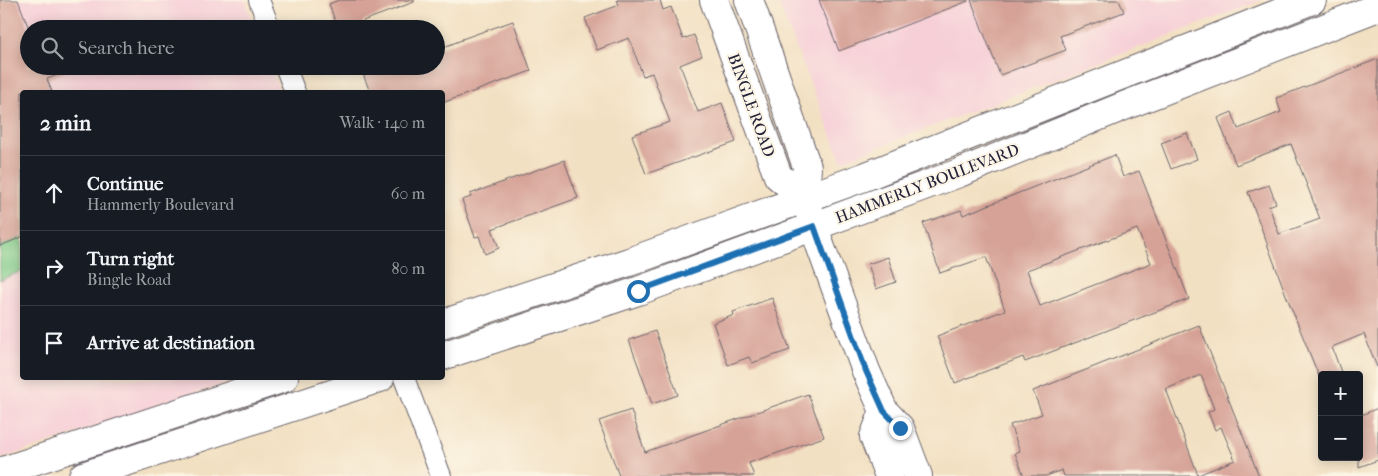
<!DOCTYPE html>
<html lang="en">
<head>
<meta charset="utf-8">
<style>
  :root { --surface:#171b24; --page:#20242c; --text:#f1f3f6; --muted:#9ea1a6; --line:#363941 }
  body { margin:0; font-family:"IM FELL French Canon",serif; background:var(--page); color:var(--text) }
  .controls { position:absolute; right:15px; bottom:15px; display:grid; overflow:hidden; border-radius:5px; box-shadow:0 2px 12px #0003 }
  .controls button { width:45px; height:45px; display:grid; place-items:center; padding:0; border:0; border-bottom:1px solid var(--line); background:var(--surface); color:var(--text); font:25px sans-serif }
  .stop { position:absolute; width:15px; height:15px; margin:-11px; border:4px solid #1f6fb2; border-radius:50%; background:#fff }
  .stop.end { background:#1f6fb2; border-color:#fff; box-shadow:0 1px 5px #0008 }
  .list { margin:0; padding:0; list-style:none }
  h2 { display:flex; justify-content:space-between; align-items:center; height:65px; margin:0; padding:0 20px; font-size:21px }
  h2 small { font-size:16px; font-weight:400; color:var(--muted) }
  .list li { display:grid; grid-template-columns:32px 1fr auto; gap:15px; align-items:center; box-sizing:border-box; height:75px; padding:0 20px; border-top:1px solid var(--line) }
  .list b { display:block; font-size:19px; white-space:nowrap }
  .list p { margin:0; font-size:16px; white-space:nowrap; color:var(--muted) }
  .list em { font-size:16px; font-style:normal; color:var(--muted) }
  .icon { flex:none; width:28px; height:28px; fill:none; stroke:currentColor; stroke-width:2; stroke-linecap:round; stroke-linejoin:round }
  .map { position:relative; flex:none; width:1378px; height:476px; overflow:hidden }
  .search { position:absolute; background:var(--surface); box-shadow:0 2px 12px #0003; left:20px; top:20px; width:425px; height:55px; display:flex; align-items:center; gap:12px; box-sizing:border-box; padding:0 18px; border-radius:28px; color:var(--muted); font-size:19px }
  .panel { position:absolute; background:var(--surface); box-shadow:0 2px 12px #0003; left:20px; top:90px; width:425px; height:290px; border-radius:5px }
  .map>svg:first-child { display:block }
</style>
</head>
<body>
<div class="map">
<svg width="1378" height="476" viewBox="0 0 1378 476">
  <rect width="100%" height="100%" fill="#fcf5e5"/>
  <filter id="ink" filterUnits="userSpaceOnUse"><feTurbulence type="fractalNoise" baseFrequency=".02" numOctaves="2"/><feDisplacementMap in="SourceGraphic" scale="10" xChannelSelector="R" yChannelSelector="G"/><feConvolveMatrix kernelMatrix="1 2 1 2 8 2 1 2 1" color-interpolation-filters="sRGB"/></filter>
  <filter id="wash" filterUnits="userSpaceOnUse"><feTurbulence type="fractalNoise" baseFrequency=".0096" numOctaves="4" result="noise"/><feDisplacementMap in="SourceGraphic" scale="20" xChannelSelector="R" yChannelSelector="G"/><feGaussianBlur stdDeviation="1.12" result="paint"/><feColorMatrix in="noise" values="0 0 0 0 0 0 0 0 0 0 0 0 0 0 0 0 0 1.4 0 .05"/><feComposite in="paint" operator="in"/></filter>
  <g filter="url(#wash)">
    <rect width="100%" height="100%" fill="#f2e0c2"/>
    <path fill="#f6cfd7" d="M0,0h245l10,29h-226v37h241l10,26h-258v286h221l-243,81z
      M777,0h485l-420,161z"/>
    <path fill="#80cb89" stroke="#517662" d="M22,237v34l-22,9v-34z"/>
    <g id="blocks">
      <path fill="#d6a196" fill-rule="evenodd" d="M0,0h18l11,29v37h47v2l-29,11 5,13h-30v145l-22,9z
        M339,0h75v2l-51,19 2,8h-27l-9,-25z
        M617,0h43l3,10 8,-3 12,32 11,-4 8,21 -22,9 18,47 24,-9 14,39 -90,32 -14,-39 38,-13 -18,-49 -9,3 -14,-38 -32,12 -12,-32 34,-13z
        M819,0h149v1l-129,50z
        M971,0h148l5,12 -64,24 6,14 -66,25z
        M513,21l18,50 -89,32v-11h-72l-7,-18 22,-8h51v-16l26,-10v-1z
        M1378,59v308h-1l-13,-33 -32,13 10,28h-20v3l-2,1 -34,-84 -38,-103 21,-7 7,18 -7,3 10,28 41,-15 -29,-75 -55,21 -18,-47 14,-6 6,17 43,-17 -5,-14z
        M1187,133l10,26 -26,10 -10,-26z
        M1115,155l8,22 16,-6 50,128 -164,63 -2,-5 -68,26 -18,-47 68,-26 -19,-53 -46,16 -17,-50 38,-13 2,5zM1137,229l14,34 -111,43 -13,-36z
        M564,160l14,38 -86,31 7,19 -14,6 -6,-18 -4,1 -13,-37 9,-3 -1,-3z
        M888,257l8,25 -20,7 -8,-25z
        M772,298l18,52 -38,13 -3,-6 -21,8 -15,-42 21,-8 -1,-3z
        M1199,325l60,151h-195l-2,-6 -16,6h-22l-9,-23 5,-2 -10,-26 32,-11 -9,-23zM1201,375l13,34 -6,3 7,18 6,-3 14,33 -37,15 -32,-86z
        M655,331l23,64 -26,9 -23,-64z
        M808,394l16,43 -75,26 5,13h-135l-20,-55 32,-11 14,42z
        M1378,408v52l-19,7v-51z"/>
    </g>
  </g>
  <g filter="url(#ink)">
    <use href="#blocks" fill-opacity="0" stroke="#6b646a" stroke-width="1"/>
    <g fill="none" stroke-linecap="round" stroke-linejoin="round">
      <defs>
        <path id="street" d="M259,0l11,29
          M285,66l10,26
          M404,378l37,98"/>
        <path id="secondary" d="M442,324l187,-62 235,-85 448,-177
          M442,356l196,-65 321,-118 170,-69 249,-97
          M0,472l284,-94
          M83,476l297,-98"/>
        <path id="primary" d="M714,0l64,176 27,22
          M749,0l58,167 -2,31 15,47 46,126 18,40 16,17 18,48
          M884,411l-10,26 15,39"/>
      </defs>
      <use href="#street" stroke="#6b646a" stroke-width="22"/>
      <use href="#secondary" stroke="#6b646a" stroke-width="30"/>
      <use href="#primary" stroke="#6b646a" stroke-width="30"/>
      <use href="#street" stroke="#fff" stroke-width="20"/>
      <use href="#secondary" stroke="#fff" stroke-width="28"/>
      <use href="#primary" stroke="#fff" stroke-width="28"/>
    </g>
  </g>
  <g fill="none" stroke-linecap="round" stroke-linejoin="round" filter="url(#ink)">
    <path stroke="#1f6fb2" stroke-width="6" d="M638,291l176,-65 52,145 18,40 16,17"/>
  </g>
  <g text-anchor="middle" stroke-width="4" stroke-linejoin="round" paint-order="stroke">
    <g font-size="16" fill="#22223b" stroke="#fcf5e5">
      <text transform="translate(752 105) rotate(70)" y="6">BINGLE ROAD</text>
      <text transform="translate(927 183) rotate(-21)" y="6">HAMMERLY BOULEVARD</text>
    </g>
  </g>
</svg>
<div class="controls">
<button>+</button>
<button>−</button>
</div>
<div class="stop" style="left:638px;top:291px"></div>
<div class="stop end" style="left:900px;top:428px"></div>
<div class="search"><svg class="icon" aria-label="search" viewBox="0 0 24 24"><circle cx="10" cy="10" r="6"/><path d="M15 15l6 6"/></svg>Search here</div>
<section class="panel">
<h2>2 min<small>Walk · 140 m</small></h2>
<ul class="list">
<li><svg class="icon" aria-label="ahead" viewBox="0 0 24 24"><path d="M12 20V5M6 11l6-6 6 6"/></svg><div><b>Continue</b><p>Hammerly Boulevard</p></div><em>60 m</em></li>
<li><svg class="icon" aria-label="right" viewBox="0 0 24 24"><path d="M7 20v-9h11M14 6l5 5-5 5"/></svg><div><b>Turn right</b><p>Bingle Road</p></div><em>80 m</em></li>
<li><svg class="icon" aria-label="arrive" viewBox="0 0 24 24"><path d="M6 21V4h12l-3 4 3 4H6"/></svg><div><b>Arrive at destination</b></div></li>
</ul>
</section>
</div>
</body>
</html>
